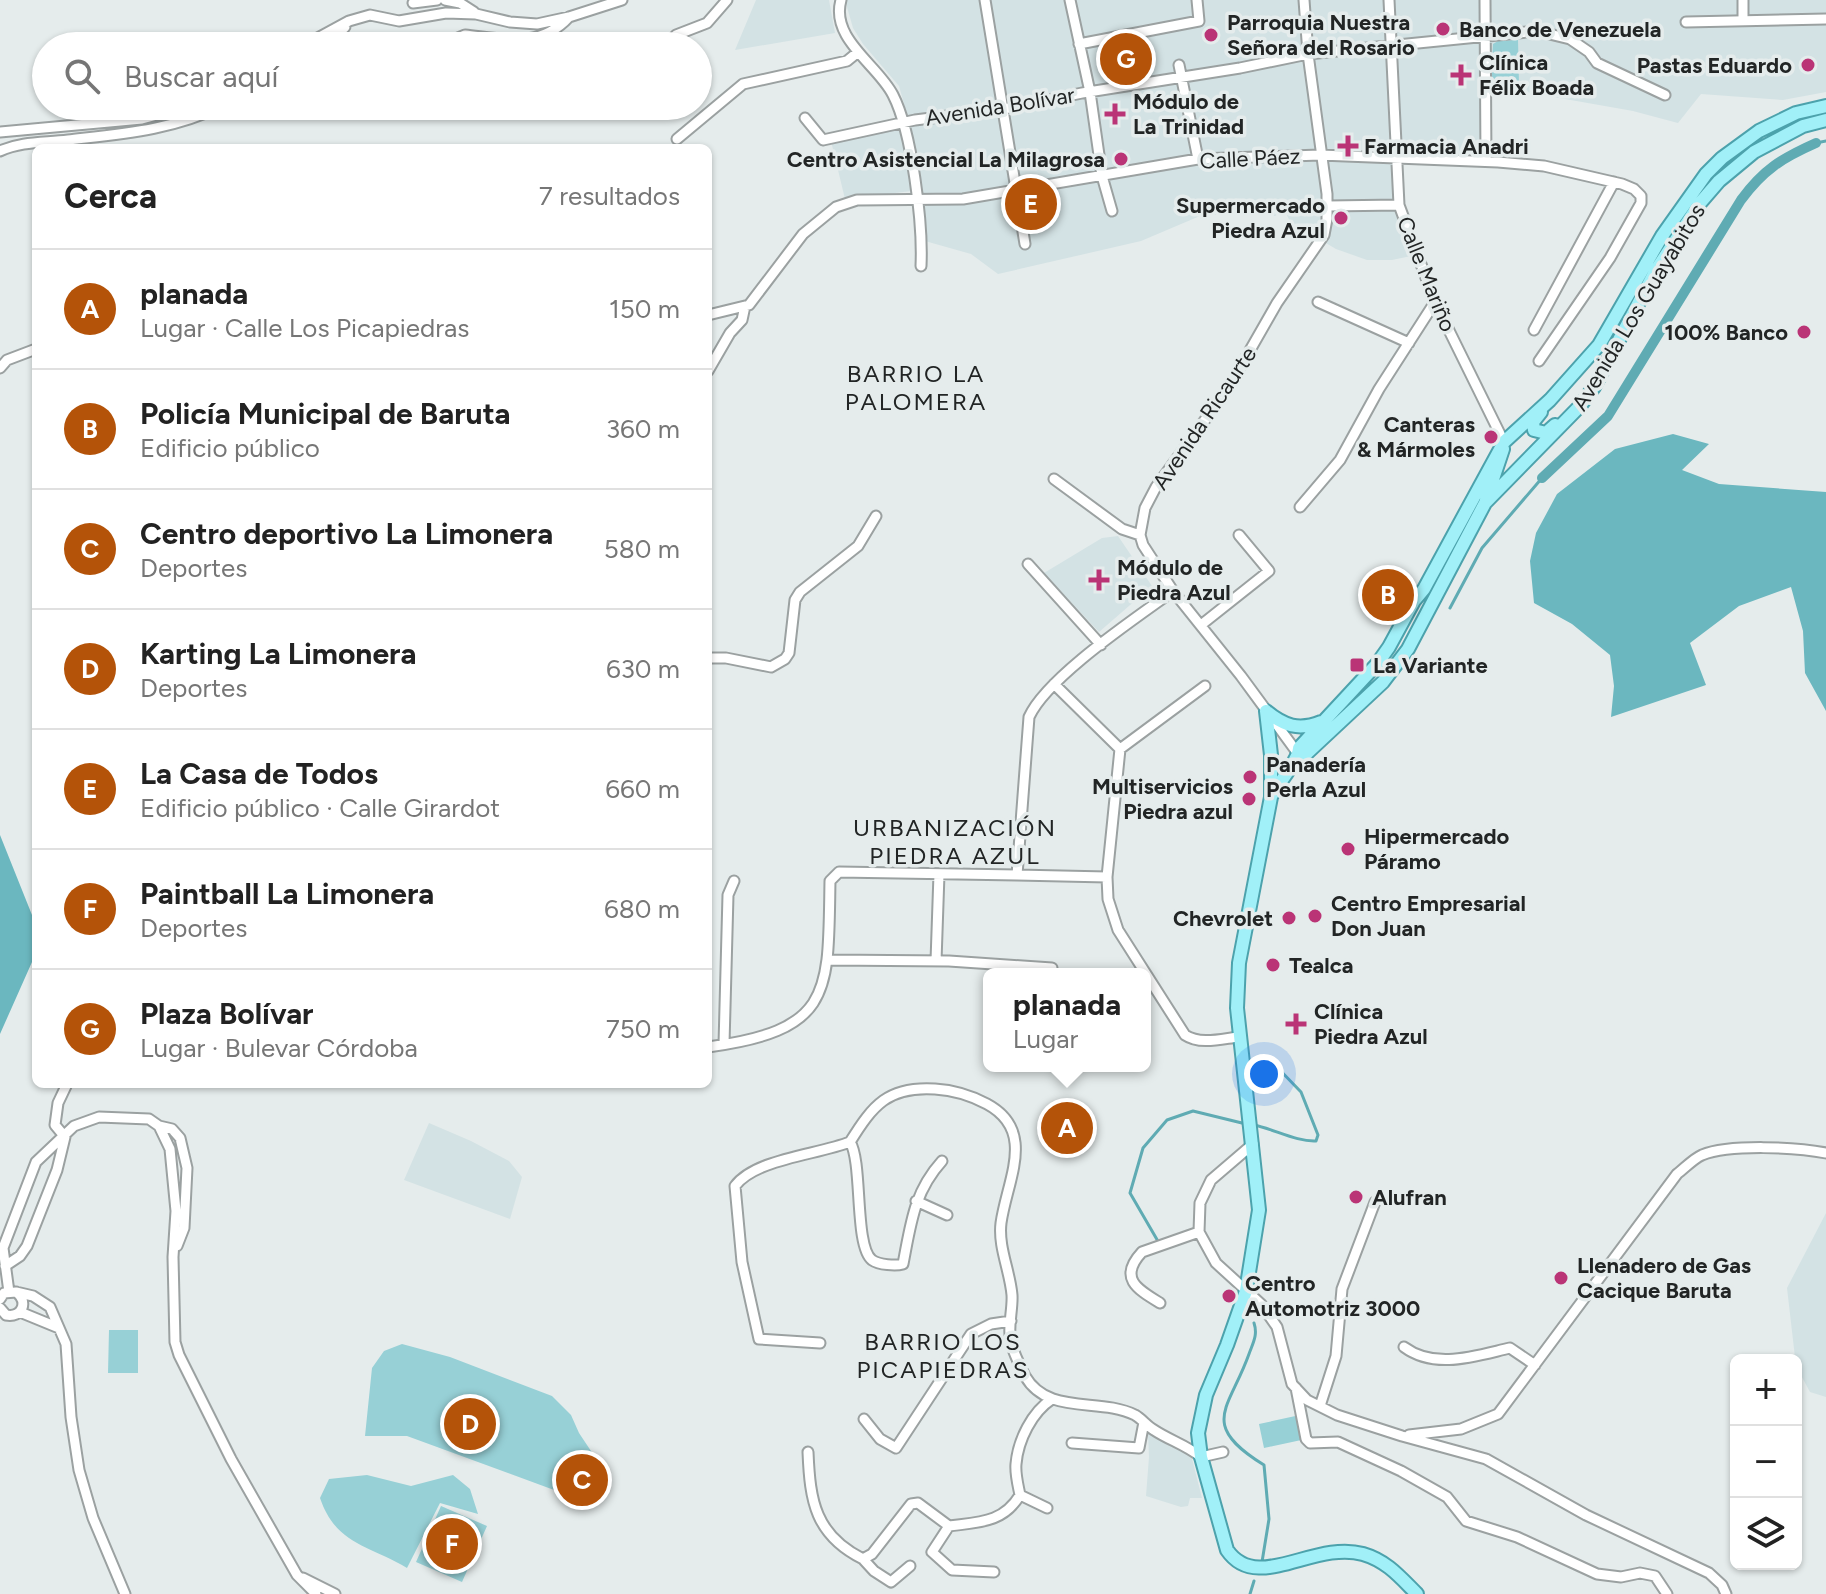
<!DOCTYPE html>
<html lang="es">
<head>
<meta charset="utf-8">
<style>
  :root { --surface:#fff; --page:#f2f2f2; --text:#222; --muted:#767676; --line:#e0e0e0; --accent:#b45309 }
  body { margin:0; font-family:Figtree,sans-serif; background:var(--page); color:var(--text) }
  .controls { position:absolute; right:24px; bottom:24px; display:grid; overflow:hidden; border-radius:12px; box-shadow:0 2px 6px #0004 }
  .controls button { width:72px; height:72px; display:grid; place-items:center; padding:0; border:0; border-bottom:2px solid var(--line); background:var(--surface); color:var(--text); font:40px sans-serif }
  .you { position:absolute; left:1264px; top:1074px; width:28px; height:28px; margin:-20px; border:6px solid #fff; border-radius:50%; background:#1a73e8; box-shadow:0 0 0 12px #1a73e833 }
  .badge { display:grid; place-items:center; width:52px; height:52px; border-radius:50%; background:var(--accent); color:#fff; font-size:26px; font-weight:700 }
  .pin { position:absolute; translate:-50% -50%; border:4px solid #fff; box-shadow:0 2px 8px #0006 }
  .popup { position:absolute; left:983px; top:968px; width:168px; height:104px; box-sizing:border-box; display:grid; place-content:center; border-radius:12px; background:var(--surface); filter:drop-shadow(0 2px 6px #0005); font-size:26px; white-space:nowrap; color:var(--muted) }
  .popup b { font-size:30px; color:var(--text) }
  .popup::after { content:''; position:absolute; left:50%; top:100%; margin-left:-16px; border:16px solid transparent; border-top-color:var(--surface) }
  .list { margin:0; padding:0; list-style:none }
  h2 { display:flex; justify-content:space-between; align-items:center; height:104px; margin:0; padding:0 32px; font-size:34px }
  h2 small { font-size:26px; font-weight:400; color:var(--muted) }
  .list li { display:grid; grid-template-columns:52px 1fr auto; gap:24px; align-items:center; box-sizing:border-box; height:120px; padding:0 32px; border-top:2px solid var(--line) }
  .list b { display:block; font-size:30px; white-space:nowrap }
  .list p { margin:0; font-size:26px; white-space:nowrap; color:var(--muted) }
  .list em { font-size:26px; font-style:normal; color:var(--muted) }
  .icon { flex:none; width:44px; height:44px; fill:none; stroke:currentColor; stroke-width:2; stroke-linecap:round; stroke-linejoin:round }
  .map { position:relative; flex:none; width:1826px; height:1594px; overflow:hidden }
  .search { position:absolute; background:var(--surface); box-shadow:0 2px 6px #0004; left:32px; top:32px; width:680px; height:88px; display:flex; align-items:center; gap:20px; box-sizing:border-box; padding:0 28px; border-radius:44px; color:var(--muted); font-size:30px }
  .panel { position:absolute; background:var(--surface); box-shadow:0 2px 6px #0004; left:32px; top:144px; width:680px; height:944px; border-radius:12px }
  .map>svg:first-child { display:block }
</style>
</head>
<body>
<div class="map">
<svg width="1826" height="1594" viewBox="0 0 1826 1594">
  <rect width="100%" height="100%" fill="#e5ecec"/>
  <path fill="#d3e2e4" d="M756,0h73l6,33 -100,17z
    M845,0h981v92l-43,8 -82,-6 -23,29 -45,-12 -152,-27 -2,70 -86,-1 2,56 16,47 -19,4h-25l-31,-11 -22,-13h-17l-13,-27 -9,7 -20,-4 -55,4 -59,25 -143,33 -27,-20 -46,-13 -5,-51 -75,9 -14,-58 79,-16 -11,-39 -36,-42 -10,-16z
    M1118,536l34,50 -53,46 -55,-59 58,-35z
    M429,1123l42,18 38,20 13,16 -12,42 -106,-39z
    M1826,1213v184l-16,-5 -14,-26 -9,-78z
    M1148,1432l9,6 32,9 13,51h-12l-2,8 -7,1 -35,-11 3,-39z"/>
  <path fill="#97d0d6" d="M1518,40l1,44 -28,1 2,-41 5,-3z
    M109,1330h29v43h-30z
    M402,1344l48,13 102,39 19,19 8,18 18,27 -5,44 -185,-68h-42l7,-68 12,-17z
    M1300,1415l6,24 -42,9 -5,-24z
    M367,1475l44,11 42,-11 17,14 8,25 -38,-11 -33,65c-38,-23 -71,-23 -87,-70l9,-19z
    M441,1506l46,20 -25,56 -46,-20z"/>
  <path fill="#6bb7bf" d="M1673,434l36,10 -27,26 37,14 107,8v219l-21,-38 -2,-42 -12,-44 -52,19 -49,37 16,42 -95,32 3,-31 -4,-31 -38,-31 -38,-21 -4,-42 6,-28 21,-39 58,-45z
    M0,835l36,90v28l-36,81z"/>
  <g fill="none" stroke-linecap="round" stroke-linejoin="round">
    <path stroke="#5fabb3" stroke-width="3" d="M1816,143l10,-2
      M1450,608l32,-60 60,-70
      M1254,1125c20,4 43,17 62,16l2,-6 -17,-43 -27,-28
      M1159,1243l-29,-50 13,-45 24,-28 26,-9 53,13
      M1254,1323c4,12 -1,20 -5,31 -20,56 -51,70 15,111l5,54 -7,43
      M1250,1594l4,-13"/>
    <path stroke="#5fabb3" stroke-width="10" d="M1542,478l66,-62 133,-216c22,-30 41,-42 75,-57"/>
    <defs>
      <path id="minor" d="M445,0l15,3 14,9
        M841,0c-11,39 37,65 52,95 19,37 30,128 28,171
        M985,0l40,244
        M1070,0l20,92 12,84 10,35
        M1389,0l10,205 36,97 69,140
        M1485,0l1,161
        M1743,0v21
        M413,3l24,-3
        M1686,22l140,-3
        M1079,44l120,-23 -2,-21
        M303,46l46,-25 21,-6 29,6 47,-8 30,1 34,8 27,2 32,-7 53,-17
        M326,46l19,-19
        M456,46l2,-8 7,-3c38,4 75,14 104,-18
        M666,46l10,-11 31,-12 20,-23
        M1179,65l19,94
        M805,118l18,22 92,-20 89,-11 78,-16 158,-25 68,-14 229,-23 33,8 19,13 8,11 68,32
        M0,132l142,-13 49,-13
        M677,139l66,-55 104,-23 11,-9
        M0,151c22,-10 45,-8 68,-11 52,-6 106,-10 153,-34
        M1328,206l71,-1
        M1318,302l91,41
        M708,315l41,-10 54,-71 33,-27 21,-7 106,-1 235,-40 122,-4 178,7 46,4 78,18 12,5 7,7v7l-31,55 -71,103
        M1534,330l80,-148
        M0,368l7,-8 29,-11
        M708,371l22,-38 12,-13 3,-14
        M1054,479l68,50 18,6
        M1300,507l40,-47 39,-71 56,-87
        M1028,564l73,81
        M1201,625l68,-54 -30,-36
        M708,658h18l45,9 14,-8 4,-6 6,-53 5,-8 58,-46 18,-30
        M1054,684l66,65
        M1205,686l-85,63 -13,128 1,22 10,31 67,105c15,10 36,4 53,2
        M1299,755l-58,-79 -68,-85 -30,-46 -3,-10 5,-27 11,-21 73,-100 48,-84 47,-68 3,-16v-25l-19,-140 -4,-54
        M1107,877l-90,-2 12,-158c18,-40 107,-99 144,-126
        M829,960l120,1 103,7
        M936,961l3,-87
        M724,1044l4,-149 6,-14
        M708,1047c126,-17 120,-55 122,-166l9,-9 178,3
        M159,1126l11,23 6,62 -3,46 2,85 4,13 52,104 66,116 19,19
        M1253,1144l-42,36 -11,23 -1,29 17,31 45,41 16,23 15,57 15,16 30,15 65,21 84,23 100,56 123,58 13,12 4,9
        M942,1161c-28,31 -31,62 -39,103 -7,2 -24,1 -31,-4 -18,-14 -9,-98 -22,-118 23,-37 38,-56 85,-53 17,1 37,7 52,15 50,27 20,76 14,119 -3,24 9,48 11,72 1,15 -5,33 -1,48 3,11 9,23 14,33 23,40 74,21 110,39 7,4 12,11 19,15 15,10 32,15 47,27l22,-5
        M916,1201l31,14
        M5,1266l15,-10 7,-10 30,-76 8,-33 -10,-12 3,-22 9,-19
        M9,1292l-6,-44 33,-86 38,-36 25,-9 50,2 10,7 13,3 8,9 7,30 -3,60 -7,18
        M16,1292l17,4 17,11 16,37 5,73 8,53 14,48 32,76
        M0,1299l4,-6 12,-1c13,10 6,26 -10,23l-6,-7
        M1160,1303c-23,-14 -42,-25 -18,-51l57,-20
        M20,1312l39,16
        M820,1343l-61,-4 -17,-77 -7,-76c20,-27 81,-31 115,-44
        M1404,1347c31,23 71,9 106,1l25,17
        M1296,1388l10,51 4,4 28,-1 63,29 46,26 19,24 51,16 80,37 24,3 19,-4 15,3 12,18
        M1320,1406l16,-50 6,-67 33,-87
        M864,1419l16,20 16,9 75,-114 20,-10 20,-3
        M1409,1435l52,-6 37,-15 179,-240c8,-6 16,-15 25,-19 27,-11 95,-8 124,-2
        M1072,1443l67,5 5,-26
        M808,1452c2,49 7,83 55,107l9,-5 39,-50 7,-1 31,23
        M1020,1495l27,13
        M863,1559l11,12 17,11 19,-16
        M994,1572l-42,-2 -20,-18 17,-26c30,-4 54,-3 71,-31 -2,-10 -5,-21 -4,-31 2,-24 16,-52 36,-65
        M303,1578l32,16"/>
      <path id="major" d="M1541,412l-8,10 1,8 12,3 9,-8
        M1486,500l17,-51
        M1266,711l5,44v42l-32,166 -2,45 22,202 -13,81 -19,54 -21,50 -8,38 3,24 26,93c30,44 87,-10 136,4 24,7 37,23 54,40
        M1266,711c18,15 33,20 55,11
        M1299,755l8,-2 76,-71 25,-33 77,-146 95,-97 14,-19 62,-117 44,-67 19,-22 35,-29 49,-26 23,-6
        M1272,795c7,-13 27,-35 27,-47l78,-84 12,-17 25,-46 10,-12 80,-147 46,-42 49,-55 63,-109 44,-62 16,-16 37,-27 37,-18 30,-7"/>
    </defs>
    <use href="#minor" stroke="#9ba1a1" stroke-width="13"/>
    <use href="#major" stroke="#4ca2ac" stroke-width="16"/>
    <use href="#minor" stroke="#fff" stroke-width="9"/>
    <use href="#major" stroke="#a1f0f8" stroke-width="12"/>
  </g>
  <g fill="#ba3476" stroke="#e5ecec" stroke-width="3">
    <circle cx="1443" cy="29" r="8"/>
    <circle cx="1211" cy="35" r="8"/>
    <circle cx="1808" cy="65" r="8"/>
    <path d="M1457 63h8v8h8v8h-8v8h-8v-8h-8v-8h8z"/>
    <path d="M1111 102h8v8h8v8h-8v8h-8v-8h-8v-8h8z"/>
    <path d="M1344 134h8v8h8v8h-8v8h-8v-8h-8v-8h8z"/>
    <circle cx="1121" cy="159" r="8"/>
    <circle cx="1341" cy="218" r="8"/>
    <circle cx="1804" cy="332" r="8"/>
    <circle cx="1491" cy="437" r="8"/>
    <path d="M1095 568h8v8h8v8h-8v8h-8v-8h-8v-8h8z"/>
    <rect x="1349" y="657" width="16" height="16" rx="4"/>
    <circle cx="1250" cy="777" r="8"/>
    <circle cx="1249" cy="799" r="8"/>
    <circle cx="1348" cy="849" r="8"/>
    <circle cx="1315" cy="916" r="8"/>
    <circle cx="1289" cy="918" r="8"/>
    <circle cx="1273" cy="965" r="8"/>
    <path d="M1292 1012h8v8h8v8h-8v8h-8v-8h-8v-8h8z"/>
    <circle cx="1356" cy="1197" r="8"/>
    <circle cx="1561" cy="1278" r="8"/>
    <circle cx="1229" cy="1296" r="8"/>
  </g>
  <g text-anchor="middle" stroke-width="7" stroke-linejoin="round" paint-order="stroke">
    <g font-size="22" font-weight="bold" fill="#222525" stroke="#e5ecec" text-anchor="start">
      <text x="1227" y="30">Parroquia Nuestra<tspan x="1227" dy="25">Señora del Rosario</tspan></text>
      <text x="1459" y="37">Banco de Venezuela</text>
      <text x="1479" y="70">Clínica<tspan x="1479" dy="25">Félix Boada</tspan></text>
      <text x="1792" y="73" text-anchor="end">Pastas Eduardo</text>
      <text x="1133" y="109">Módulo de<tspan x="1133" dy="25">La Trinidad</tspan></text>
      <text x="1364" y="154">Farmacia Anadri</text>
      <text x="1105" y="167" text-anchor="end">Centro Asistencial La Milagrosa</text>
      <text x="1325" y="213" text-anchor="end">Supermercado<tspan x="1325" dy="25">Piedra Azul</tspan></text>
      <text x="1788" y="340" text-anchor="end">100% Banco</text>
      <text x="1475" y="432" text-anchor="end">Canteras<tspan x="1475" dy="25">&amp; Mármoles</tspan></text>
      <text x="1117" y="575">Módulo de<tspan x="1117" dy="25">Piedra Azul</tspan></text>
      <text x="1373" y="673">La Variante</text>
      <text x="1266" y="772">Panadería<tspan x="1266" dy="25">Perla Azul</tspan></text>
      <text x="1233" y="794" text-anchor="end">Multiservicios<tspan x="1233" dy="25">Piedra azul</tspan></text>
      <text x="1364" y="844">Hipermercado<tspan x="1364" dy="25">Páramo</tspan></text>
      <text x="1331" y="911">Centro Empresarial<tspan x="1331" dy="25">Don Juan</tspan></text>
      <text x="1273" y="926" text-anchor="end">Chevrolet</text>
      <text x="1289" y="973">Tealca</text>
      <text x="1314" y="1019">Clínica<tspan x="1314" dy="25">Piedra Azul</tspan></text>
      <text x="1372" y="1205">Alufran</text>
      <text x="1577" y="1273">Llenadero de Gas<tspan x="1577" dy="25">Cacique Baruta</tspan></text>
      <text x="1245" y="1291">Centro<tspan x="1245" dy="25">Automotriz 3000</tspan></text>
    </g>
    <g font-size="22" fill="#222525" stroke="#e5ecec">
      <text transform="translate(1000 106) rotate(-9)" y="8">Avenida Bolívar</text>
      <text transform="translate(1250 158) rotate(-3)" y="8">Calle Páez</text>
      <text transform="translate(1427 274) rotate(68)" y="8">Calle Mariño</text>
      <text transform="translate(1638 307) rotate(-59)" y="8">Avenida Los Guayabitos</text>
      <text transform="translate(1204 418) rotate(-56)" y="8">Avenida Ricaurte</text>
    </g>
    <g font-size="24" letter-spacing="2" fill="#222525" stroke="#e5ecec">
      <text x="916" y="382">BARRIO LA<tspan x="916" dy="28">PALOMERA</tspan></text>
      <text x="955" y="836">URBANIZACIÓN<tspan x="955" dy="28">PIEDRA AZUL</tspan></text>
      <text x="943" y="1350">BARRIO LOS<tspan x="943" dy="28">PICAPIEDRAS</tspan></text>
    </g>
  </g>
</svg>
<div class="controls">
<button>+</button>
<button>−</button>
<button><svg class="icon" aria-label="layers" viewBox="0 0 24 24"><path d="M12 4l9 5-9 5-9-5zM3 14l9 5 9-5"/></svg></button>
</div>
<div class="you"></div>
<div class="pin badge" style="left:1067px;top:1128px">A</div>
<div class="popup"><b>planada</b>Lugar</div>
<div class="pin badge" style="left:1388px;top:595px">B</div>
<div class="pin badge" style="left:582px;top:1480px">C</div>
<div class="pin badge" style="left:470px;top:1424px">D</div>
<div class="pin badge" style="left:1031px;top:204px">E</div>
<div class="pin badge" style="left:452px;top:1544px">F</div>
<div class="pin badge" style="left:1126px;top:59px">G</div>
<div class="search"><svg class="icon" aria-label="search" viewBox="0 0 24 24"><circle cx="10" cy="10" r="6"/><path d="M15 15l6 6"/></svg>Buscar aquí</div>
<section class="panel">
<h2>Cerca<small>7 resultados</small></h2>
<ul class="list">
<li><span class="badge">A</span><div><b>planada</b><p>Lugar · Calle Los Picapiedras</p></div><em>150 m</em></li>
<li><span class="badge">B</span><div><b>Policía Municipal de Baruta</b><p>Edificio público</p></div><em>360 m</em></li>
<li><span class="badge">C</span><div><b>Centro deportivo La Limonera</b><p>Deportes</p></div><em>580 m</em></li>
<li><span class="badge">D</span><div><b>Karting La Limonera</b><p>Deportes</p></div><em>630 m</em></li>
<li><span class="badge">E</span><div><b>La Casa de Todos</b><p>Edificio público · Calle Girardot</p></div><em>660 m</em></li>
<li><span class="badge">F</span><div><b>Paintball La Limonera</b><p>Deportes</p></div><em>680 m</em></li>
<li><span class="badge">G</span><div><b>Plaza Bolívar</b><p>Lugar · Bulevar Córdoba</p></div><em>750 m</em></li>
</ul>
</section>
</div>
</body>
</html>
